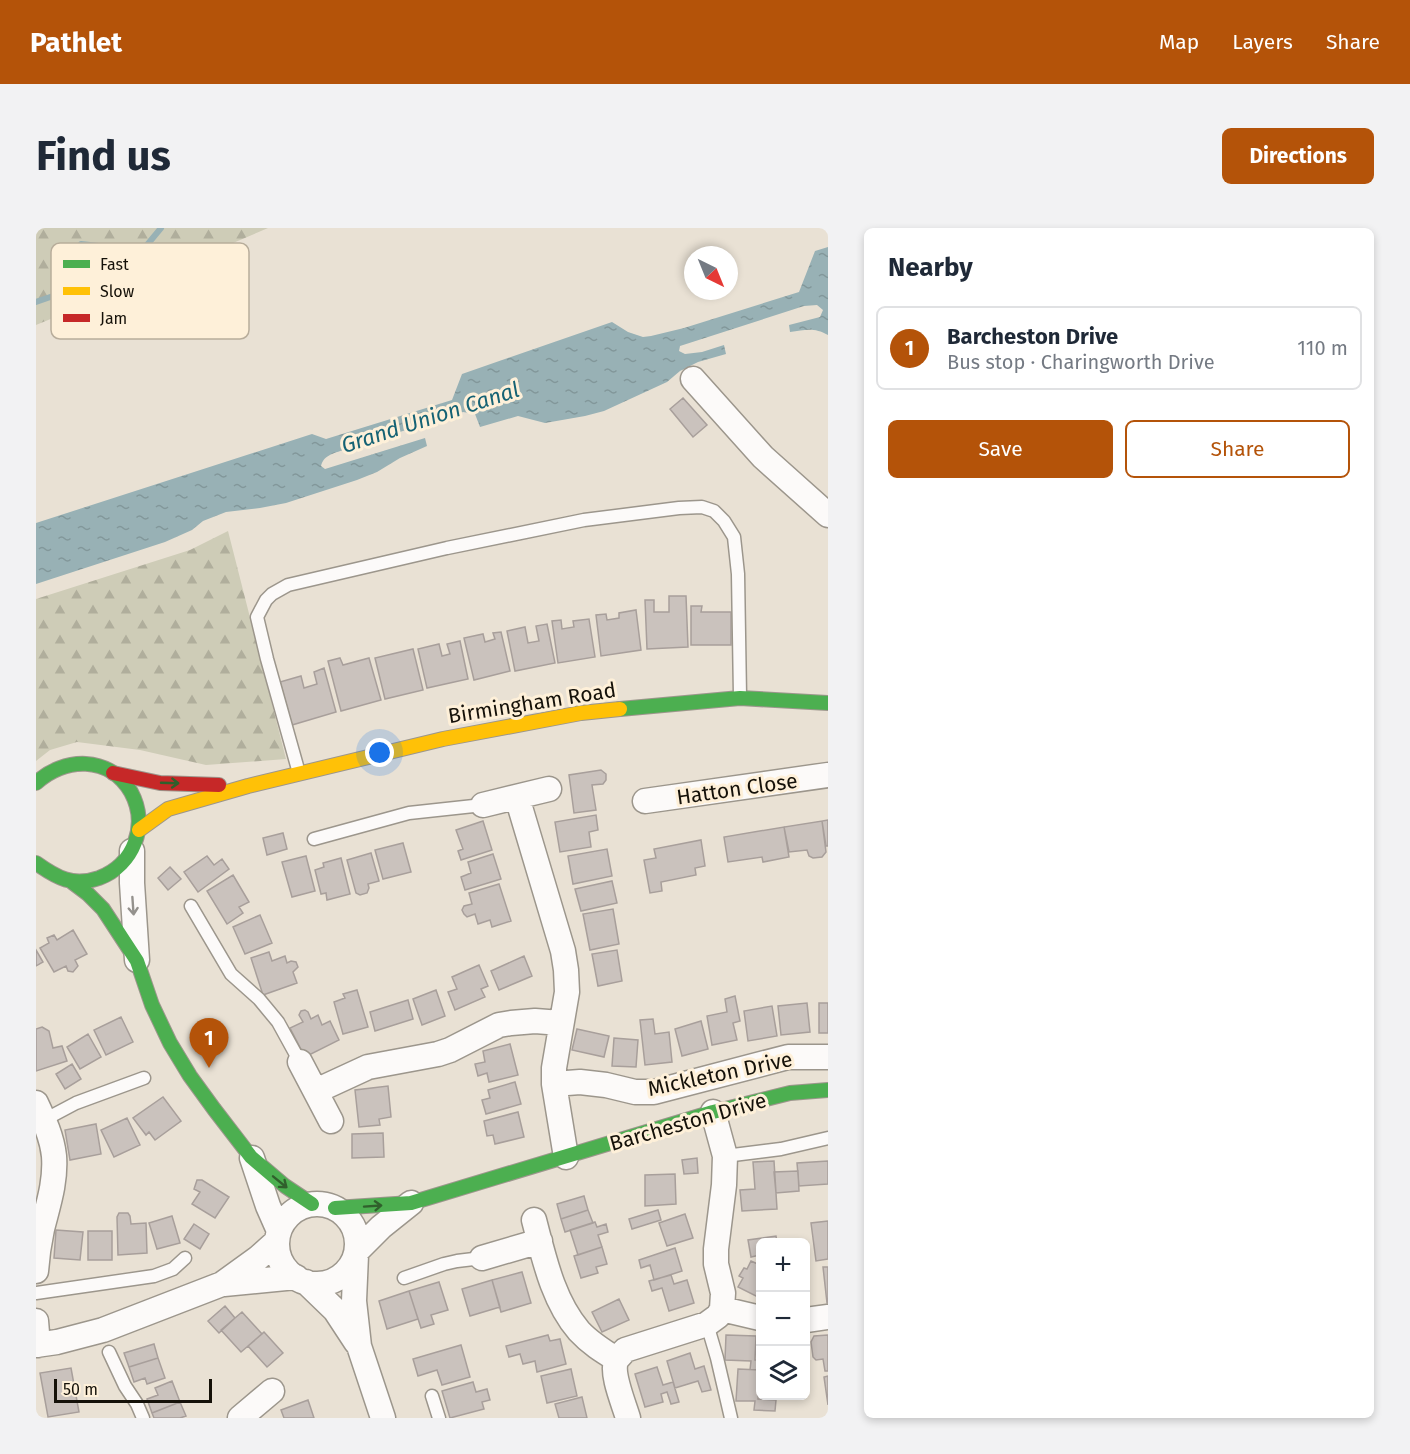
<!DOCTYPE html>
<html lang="en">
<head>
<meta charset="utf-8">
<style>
  :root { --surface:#fff; --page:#f2f2f3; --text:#1f2937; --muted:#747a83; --line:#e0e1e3; --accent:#b45309 }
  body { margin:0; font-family:"Fira Sans",sans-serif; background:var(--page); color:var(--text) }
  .controls { position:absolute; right:18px; bottom:18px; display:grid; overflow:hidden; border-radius:9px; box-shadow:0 3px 9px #0003 }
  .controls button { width:54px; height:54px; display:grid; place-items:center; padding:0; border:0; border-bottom:2px solid var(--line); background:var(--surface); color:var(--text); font:30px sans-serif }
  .compass { position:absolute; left:648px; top:18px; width:54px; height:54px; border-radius:50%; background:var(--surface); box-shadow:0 3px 9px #0003; rotate:137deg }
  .scale { position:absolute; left:18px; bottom:15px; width:158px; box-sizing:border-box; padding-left:6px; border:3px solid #151109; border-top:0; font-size:16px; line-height:21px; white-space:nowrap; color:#151109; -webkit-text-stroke:4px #fef0d9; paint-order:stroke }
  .you { position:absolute; left:344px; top:525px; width:21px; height:21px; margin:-15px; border:4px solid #fff; border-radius:50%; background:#1a73e8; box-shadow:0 0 0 9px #1a73e833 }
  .badge { display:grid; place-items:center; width:39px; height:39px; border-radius:50%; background:var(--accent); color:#fff; font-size:20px; font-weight:700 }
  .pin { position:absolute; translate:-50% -50px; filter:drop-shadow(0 2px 3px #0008) }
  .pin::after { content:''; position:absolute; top:32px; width:21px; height:18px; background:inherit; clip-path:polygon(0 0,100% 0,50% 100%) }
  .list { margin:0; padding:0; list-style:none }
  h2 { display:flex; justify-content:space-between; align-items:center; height:78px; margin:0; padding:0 24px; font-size:26px }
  h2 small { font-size:20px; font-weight:400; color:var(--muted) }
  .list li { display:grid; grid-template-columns:39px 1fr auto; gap:18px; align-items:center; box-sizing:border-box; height:84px; margin:0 12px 12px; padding:0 12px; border:2px solid var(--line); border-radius:9px }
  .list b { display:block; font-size:22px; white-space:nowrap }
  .list p { margin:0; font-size:20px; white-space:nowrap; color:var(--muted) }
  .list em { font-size:20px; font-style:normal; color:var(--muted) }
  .actions { display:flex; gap:12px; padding:18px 24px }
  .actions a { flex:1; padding:14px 0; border:2px solid var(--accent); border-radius:9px; text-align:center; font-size:21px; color:var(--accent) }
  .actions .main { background:var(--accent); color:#fff }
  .icon { flex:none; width:33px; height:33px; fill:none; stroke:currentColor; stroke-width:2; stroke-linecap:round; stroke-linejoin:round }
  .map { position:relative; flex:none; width:792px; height:1190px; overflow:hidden; border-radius:9px }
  header { display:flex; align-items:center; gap:36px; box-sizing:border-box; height:84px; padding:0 30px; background:var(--accent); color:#fff }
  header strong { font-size:28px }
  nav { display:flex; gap:33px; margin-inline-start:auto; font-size:21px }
  .intro { display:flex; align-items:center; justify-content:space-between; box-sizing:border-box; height:144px; padding:0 36px }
  h1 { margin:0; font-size:42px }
  .button { padding:15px 27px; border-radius:9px; background:var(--accent); color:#fff; font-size:21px; font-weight:700 }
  main { display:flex; gap:36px; padding:0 36px }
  aside { flex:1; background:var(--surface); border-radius:9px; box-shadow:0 3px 9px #0003 }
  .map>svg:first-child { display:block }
</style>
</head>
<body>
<header>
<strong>Pathlet</strong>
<nav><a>Map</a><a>Layers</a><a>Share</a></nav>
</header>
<div class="intro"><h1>Find us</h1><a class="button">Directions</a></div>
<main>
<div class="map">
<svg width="792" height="1190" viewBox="0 0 792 1190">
  <defs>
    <pattern id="forest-firs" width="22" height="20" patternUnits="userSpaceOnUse" patternTransform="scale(1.5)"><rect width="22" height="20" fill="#ceccb7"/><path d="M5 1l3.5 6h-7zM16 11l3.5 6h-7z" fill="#b0ae9c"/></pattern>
    <pattern id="water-ripples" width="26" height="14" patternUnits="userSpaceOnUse" patternTransform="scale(1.5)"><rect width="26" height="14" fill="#98b1b5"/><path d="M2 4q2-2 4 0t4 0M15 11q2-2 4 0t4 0" fill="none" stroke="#82979a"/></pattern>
  </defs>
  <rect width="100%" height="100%" fill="#e9e1d4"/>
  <path fill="url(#forest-firs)" d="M0,0h232l-98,42 -134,55z
    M192,303l58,228 -80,6 -66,-15 -63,-8 -27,8 -14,11v-162l154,-49z"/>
  <path fill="url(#water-ripples)" d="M792,19v88c-14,-8 -23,-5 -38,-3l-1,-7 31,-8 3,-7 -6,-5 -13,1 -124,40 -1,5 6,3 17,-2 22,-7 2,9 -28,8 -18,9 -13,11 -63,29 -19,5 -40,7 -27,-7 -38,11 -5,-13 -12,-2 -117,37c-10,4 -22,5 -25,17l4,3 100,-31 2,8 -27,12 -23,14 -20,8 -71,23 -26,5 -34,4 -23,9 -11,9 -27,12 -129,42v-61l276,-89 14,5 126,-39 10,-26 150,-52 16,10 15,5 8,-1 33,-8 115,-36 16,-41z"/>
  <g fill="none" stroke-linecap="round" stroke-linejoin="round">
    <path stroke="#98b1b5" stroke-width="6" d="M0,74l23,-8 22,-50 61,7 19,-23"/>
  </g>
  <path fill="#cac2bd" stroke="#a89f9b" stroke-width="1.5" d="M647,170l24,27 -14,12 -23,-28z
    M633,368h17l2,51 -41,2 -2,-49h9v12h15z
    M655,378h11l-1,6h30v33h-40z
    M600,382l5,40 -40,6 -5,-41 10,-1 1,6 12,-2v-5z
    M553,391l6,38 -37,6 -6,-42 9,-1 1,9 12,-2 -1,-6z
    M511,396l8,39 -40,8 -8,-40 18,-4 3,16 11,-2 -3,-15z
    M465,404l9,39 -36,9 -10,-42 19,-4 2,8 10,-3 -2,-6z
    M424,413l8,38 -41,9 -9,-39 21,-5 3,12 8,-2 -3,-10z
    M377,421l10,41 -38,9 -10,-41z
    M304,430l3,7 26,-7 12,42 -40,11 -13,-50z
    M288,440l12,44 -44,13 -12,-43 21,-6 3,12 13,-4 -3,-12z
    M565,542l5,4v6l-3,4 -11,1 4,25 -22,3 -5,-38z
    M560,587l2,15 -9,2 2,15 -31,5 -5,-30z
    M792,592v26h-2l-4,-25z
    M447,593l9,29 -31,10 -3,-9 5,-2 -7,-19z
    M786,593l4,31 -4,5 -9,1 -4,-2 -2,-6 -18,2 -5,-25z
    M748,599l5,30 -26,5 -1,-5 -34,5 -4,-25z
    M247,605l4,16 -20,6 -4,-17z
    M665,612l4,26 -10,2 1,7 -35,7 1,9 -12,2 -6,-33 12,-2 -2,-9z
    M367,615l8,29 -28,7 -8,-29z
    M571,621l5,27 -39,8 -5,-28z
    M335,625l8,28 -11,3 1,4 -2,5 -7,2 -4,-2 -9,-33z
    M457,626l8,25 -36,11 -4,-13 10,-4 -3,-11z
    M171,628l7,9 8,-6 7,10 -31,23 -14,-20z
    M270,628l9,35 -23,6 -10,-35z
    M305,630l9,36 -23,6 -1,-7 -5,1 -6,-24 9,-3 -1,-4z
    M134,639l11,12 -13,11 -10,-12z
    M197,647l16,27 -10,5 4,6 -16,11 -20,-33z
    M576,653l5,22 -36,8 -6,-22z
    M463,656l12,37 -19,6 -2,-7 -12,4 -3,-10 -8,3 -3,-3 -2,-4 2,-4 8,-2 -3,-11z
    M577,681l6,35 -29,6 -7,-36z
    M224,687l12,28 -27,11 -12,-27z
    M37,702l14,24 -12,6 3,6 -5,6 -5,-1 -2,-5 -12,6 -14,-24 9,-5 -2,-5 7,-3 3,5z
    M0,722l7,12 -7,4z
    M581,722l5,31 -24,5 -6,-32z
    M233,724l3,9 13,-5 2,7 4,-2 5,1 2,5 -5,5 4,11 -34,12 -12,-37z
    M488,728l8,20 -33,14 -8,-19z
    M443,737l9,21 -7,3 4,8 -30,13 -7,-18 9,-3 -5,-12z
    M321,762l11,37 -25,7 -9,-32 11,-4 -2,-4z
    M400,762l9,26 -23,9 -9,-26z
    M699,768l5,25 -7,2 4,17 -25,5 -5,-29 20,-4 -2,-13z
    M372,772l5,19 -38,12 -5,-19z
    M771,775l3,29 -29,3 -3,-29z
    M783,775h9v30h-9z
    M736,778l5,30 -29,5 -4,-30z
    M269,782l3,2 3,7 7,-4 4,10 8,-4 9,19 -34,17 -15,-29 13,-6 -4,-7 2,-4z
    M85,789l12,25 -27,13 -12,-25z
    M617,791l2,15 14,-2 3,30 -27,3 -5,-45z
    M665,793l7,28 -26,7 -7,-27z
    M6,799l7,4 4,17 9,-2 5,15 -31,10v-42z
    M541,801l32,7 -5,21 -32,-7z
    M52,806l13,23 -21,12 -13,-22z
    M578,810l24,2 -2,27 -24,-1z
    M474,816l8,31 -29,7 -2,-9 -9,3 -3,-12 10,-2 -2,-11z
    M36,836l9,15 -16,10 -9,-15z
    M479,854l6,22 -35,10 -4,-14 8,-2 -2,-8z
    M352,858l3,31 -12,2 1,6 -21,2 -4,-37z
    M127,869l18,24 -26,19 -6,-8 -3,3 -13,-17z
    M482,884l6,25 -29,7 -2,-9 -6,1 -3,-15z
    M91,890l13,27 -26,12 -13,-27z
    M60,896l5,30 -31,6 -5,-30z
    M347,905l1,24 -32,1v-24z
    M661,930l1,15 -14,1 -2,-14z
    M738,933l3,48 -35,2 -2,-21 15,-1 -2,-27z
    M792,933v23l-29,2 -2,-23z
    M762,943l1,20 -23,2 -2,-21z
    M639,946l1,30 -31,2v-31z
    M161,952h5l27,17 -14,21 -23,-14 8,-12 -6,-3z
    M548,968l4,14 -27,9 -4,-15z
    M552,982l5,13 -28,9 -4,-13z
    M622,982l3,10 -29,9 -3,-10z
    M83,985h9l2,3 1,8 15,-1 1,30 -29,2 -1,-38z
    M649,986l8,24 -26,8 -8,-23z
    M136,988l8,27 -23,6 -8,-26z
    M792,993v38l-12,2 -5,-38z
    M559,994l2,5 9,-3 2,8 -10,3 4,12 -24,8 -8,-25z
    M158,996l15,10 -9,15 -16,-10z
    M20,1002l27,2 -3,28 -26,-2z
    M52,1003h24v29h-24z
    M740,1008l1,6h-17v13l-9,2 -3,-17z
    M566,1019l5,17 -11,3 2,6 -17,5 -7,-22z
    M639,1020l7,23 -28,9 -4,-15 -9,3 -2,-8z
    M715,1033l9,4v33l-22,-11 5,-9 -4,-2 5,-8 3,1z
    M787,1039h5v36h-1z
    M486,1044l9,31 -30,9 -9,-32z
    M635,1047l3,9 13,-4 7,23 -25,8 -7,-23 -10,3 -3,-10z
    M456,1052l8,27 -30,9 -8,-27z
    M403,1054l9,28 -17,5 3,9 -13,4 -12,-37z
    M373,1063l9,28 -31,10 -8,-28z
    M583,1071l10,21 -27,12 -10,-20z
    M189,1078l10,12 -16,15 -11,-12z
    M206,1084l20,22 -21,18 -20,-22z
    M228,1104l19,21 -16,14 -19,-21z
    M512,1107l2,6 10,-2 6,25 -29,8 -2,-11 -12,3 -3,-10 -11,3 -3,-11z
    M690,1107l30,1 -1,24h5v10h-10l1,-9 -26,-1z
    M792,1107v36h-3l-2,-12 -7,1 -3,-3 -2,-15 3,-6z
    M118,1116l4,14 -29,9 -5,-14z
    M425,1117l9,32 -28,8 -5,-15 -19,6 -5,-17z
    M654,1125l5,16 9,-3 7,24 -9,2 -4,-11 -23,7 -8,-27z
    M122,1130l7,20 -18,6 -2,-6 -11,4 -5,-15z
    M621,1139l6,18 10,-3 6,20 -8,2 -4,-12 -6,2 2,8 -18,5 -10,-33z
    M35,1140l8,44 -31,5 -8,-44z
    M535,1141l6,27 -30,7 -6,-27z
    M702,1141l22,1v15h-1l-1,14 18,1 -1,11 -21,-1 1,-9h-19z
    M792,1148v29l-4,-28z
    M136,1153l8,21 -28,11 -5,-14 11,-4 -3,-7z
    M437,1154l3,10 11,-3 3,11 -8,2 2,7 -34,9 -8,-27z
    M546,1169l5,21h-28l-4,-14z
    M272,1172l6,18h-30l-3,-8z
    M144,1174l6,14 -6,2h-26l-2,-5z"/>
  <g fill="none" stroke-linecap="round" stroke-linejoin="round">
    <defs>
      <path id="lane" d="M263,545l-32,-114 -10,-42 9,-17 6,-6 16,-9 159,-37 137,-28 95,-12 23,-1 12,4 10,10 10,16 4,37 2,122
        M278,611l95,-26 74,-8
        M155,678l40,68 28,25 19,23 22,40
        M8,892l32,-17 68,-25
        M689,928l56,-7 47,-11
        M368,1050l40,-14 13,-3 25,-3
        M0,1065l118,-17 19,-7 12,-11
        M671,1096l10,34 14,60
        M73,1124l16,34 12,18 6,14
        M396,1168l7,22"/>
      <path id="street" d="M657,151l70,78 65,58
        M481,569l46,154 3,19 1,22 -13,76v16l12,73
        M609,573l183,-26
        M447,577l66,-16
        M96,623v32l5,77
        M264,834l31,59
        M518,856l26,-2 26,3 29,7h19l134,-35h40
        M280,863l52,-24 70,-13 12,-4 49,-25 12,-2 24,-2 26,2
        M0,875c8,17 16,34 18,53 2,26 -6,49 -12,73 -3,14 -5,28 -6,42
        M216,930l16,48 11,25
        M241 1016a40 40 0 1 1 80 0a40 40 0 1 1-80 0Z
        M498,992c10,38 19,81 45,111 11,12 24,20 37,28
        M321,1023l24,-24 30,-24
        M320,1027l-2,46 5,45 24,72
        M446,1030l58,-17
        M270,1054l29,28 21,32
        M188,1056l72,-7
        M686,1081l38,9
        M770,1092l22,-3
        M0,1093l2,24
        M0,1117l21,-3 46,-12 119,-46 36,-26 19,-17
        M204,1190l32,-27
        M592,1190c-4,-14 -17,-44 -12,-57 2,-4 6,-7 9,-11l82,-26 11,-8 4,-7 1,-16 -7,-29v-15l8,-64 1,-29 -12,-44"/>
      <path id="fast" d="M584,481l120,-11 88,5
        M0,555c28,-26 73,-28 95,9 18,33 3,73 -32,86 -26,9 -42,0 -63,-15
        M36,654l16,12 15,15 34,52 15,44 18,38 20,33 24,33 37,48 34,29 27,18
        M299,980l76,-5 302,-91 77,-19 38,-3"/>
      <path id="slow" d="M103,602l29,-21 80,-23 195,-47 138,-26 39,-4"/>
      <path id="jam" d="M77,545l47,10 59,2"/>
    </defs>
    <use href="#lane" stroke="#9c968c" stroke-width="15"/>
    <use href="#street" stroke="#9c968c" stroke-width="27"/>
    <use href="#fast" stroke="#9c968c" stroke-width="16"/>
    <use href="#slow" stroke="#9c968c" stroke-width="16"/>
    <use href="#jam" stroke="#9c968c" stroke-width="16"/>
    <use href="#lane" stroke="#fcfaf9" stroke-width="12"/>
    <use href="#street" stroke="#fcfaf9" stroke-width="24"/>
    <use href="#fast" stroke="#4caf50" stroke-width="14"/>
    <use href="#slow" stroke="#ffc107" stroke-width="14"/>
    <use href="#jam" stroke="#c62828" stroke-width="14"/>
  </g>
  <defs><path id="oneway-shaft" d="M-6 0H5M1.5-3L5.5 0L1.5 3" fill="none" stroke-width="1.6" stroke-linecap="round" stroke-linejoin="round" transform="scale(1.5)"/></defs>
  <g stroke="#30602c">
    <use href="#oneway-shaft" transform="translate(134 555) rotate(2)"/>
    <use href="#oneway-shaft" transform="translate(244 954) rotate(39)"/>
    <use href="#oneway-shaft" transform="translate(337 978) rotate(-4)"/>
  </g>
  <use stroke="#94918d" href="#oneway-shaft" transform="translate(97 678) rotate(86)"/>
  <g text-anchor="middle" stroke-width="6" stroke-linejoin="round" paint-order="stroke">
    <g font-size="21" fill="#151109" stroke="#fef0d9">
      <text transform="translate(496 475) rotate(-9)" y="7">Birmingham Road</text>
      <text transform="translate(701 561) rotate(-8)" y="7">Hatton Close</text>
      <text transform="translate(684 846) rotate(-12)" y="7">Mickleton Drive</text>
      <text transform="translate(652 894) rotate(-16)" y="7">Barcheston Drive</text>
    </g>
    <g font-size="22" font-style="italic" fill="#156274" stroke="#fef0d9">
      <text transform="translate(394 189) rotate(-18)" y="8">Grand Union Canal</text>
    </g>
  </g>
  <rect x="15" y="15" width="198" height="96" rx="9" fill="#fef0d9" stroke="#b8ad9b" stroke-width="1.5"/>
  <rect x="27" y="32" width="27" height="8" fill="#4caf50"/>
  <rect x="27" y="59" width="27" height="8" fill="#ffc107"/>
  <rect x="27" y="86" width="27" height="8" fill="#c62828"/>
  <g font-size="16" fill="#151109">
    <text x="64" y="42">Fast</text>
    <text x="64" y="69">Slow</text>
    <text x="64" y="96">Jam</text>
  </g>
</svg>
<div class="controls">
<button>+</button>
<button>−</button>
<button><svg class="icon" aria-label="layers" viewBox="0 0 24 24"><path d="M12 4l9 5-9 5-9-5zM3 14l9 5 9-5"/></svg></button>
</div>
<svg class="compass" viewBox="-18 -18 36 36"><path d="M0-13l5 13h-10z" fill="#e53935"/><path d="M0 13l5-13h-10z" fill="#747a83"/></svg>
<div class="scale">50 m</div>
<div class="you"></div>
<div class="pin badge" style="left:173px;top:840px">1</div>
</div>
<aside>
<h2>Nearby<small></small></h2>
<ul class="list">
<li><span class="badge">1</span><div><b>Barcheston Drive</b><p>Bus stop · Charingworth Drive</p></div><em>110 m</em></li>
</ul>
<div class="actions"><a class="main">Save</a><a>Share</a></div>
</aside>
</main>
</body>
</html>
